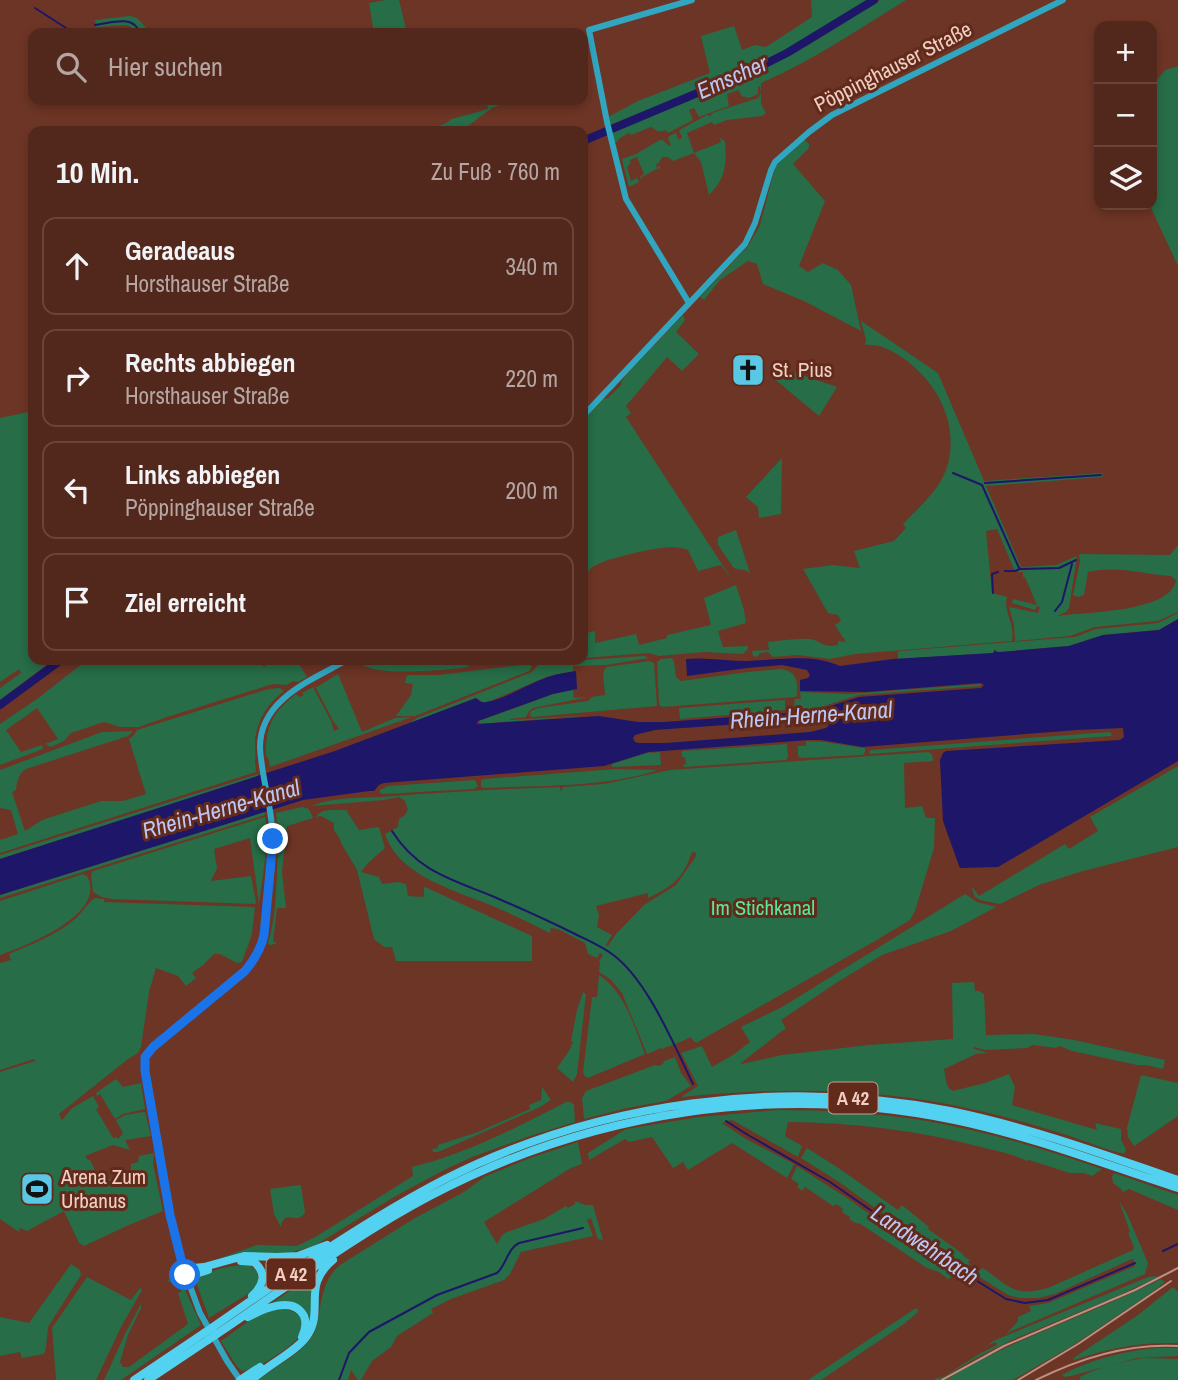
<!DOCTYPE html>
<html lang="de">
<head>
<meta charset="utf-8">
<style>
  :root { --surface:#52281c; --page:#5c3429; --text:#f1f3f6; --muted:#b5a6a3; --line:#68443b }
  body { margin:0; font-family:"Archivo Narrow",sans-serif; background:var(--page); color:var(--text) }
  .controls { position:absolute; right:21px; top:21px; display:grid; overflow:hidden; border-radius:14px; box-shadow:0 4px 10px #0003 }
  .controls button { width:63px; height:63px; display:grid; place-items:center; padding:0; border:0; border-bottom:2px solid var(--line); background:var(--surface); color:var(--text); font:35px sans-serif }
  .stop { position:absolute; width:21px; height:21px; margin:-16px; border:5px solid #1a73e8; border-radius:50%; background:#fff }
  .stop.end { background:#1a73e8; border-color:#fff; box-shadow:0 2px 7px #0008 }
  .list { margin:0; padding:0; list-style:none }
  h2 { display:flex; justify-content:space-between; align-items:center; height:91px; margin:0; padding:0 28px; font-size:30px }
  h2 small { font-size:23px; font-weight:400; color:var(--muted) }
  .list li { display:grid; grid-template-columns:46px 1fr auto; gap:21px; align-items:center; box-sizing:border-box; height:98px; margin:0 14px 14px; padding:0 14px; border:2px solid var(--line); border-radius:14px }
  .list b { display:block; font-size:26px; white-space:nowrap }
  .list p { margin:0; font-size:23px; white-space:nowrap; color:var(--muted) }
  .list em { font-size:23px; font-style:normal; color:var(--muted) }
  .icon { flex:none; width:38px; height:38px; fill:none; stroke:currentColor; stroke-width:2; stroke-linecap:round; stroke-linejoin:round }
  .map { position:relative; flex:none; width:1178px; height:1380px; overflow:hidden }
  .search { position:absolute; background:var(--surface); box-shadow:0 4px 10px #0003; left:28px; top:28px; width:560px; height:77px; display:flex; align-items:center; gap:18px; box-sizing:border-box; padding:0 24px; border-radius:14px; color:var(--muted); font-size:26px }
  .panel { position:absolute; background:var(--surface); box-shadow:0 4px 10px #0003; left:28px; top:126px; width:560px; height:539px; border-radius:14px }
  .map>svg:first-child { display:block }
</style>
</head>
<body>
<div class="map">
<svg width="1178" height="1380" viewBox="0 0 1178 1380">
  <rect width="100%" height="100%" fill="#6d3525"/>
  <path fill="#276d47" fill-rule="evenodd" d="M385,0h14l8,33h-33l-5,-30z
    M811,0h58l-91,54 -73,33 -95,38 -2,-8 30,-16 72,-28 -9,-37 33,-10 8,24 13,-5 11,2 46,-30z
    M880,0h26c-47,29 -94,61 -145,83v21l5,9 -4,3 -35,4 -13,5 -2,-3 -25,11 7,20 27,-11 -1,-4 5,3c2,21 1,38 -16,54l-8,-33 -7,-9 -21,8 -5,-4h-6l-3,6 -3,1 1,4 3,-2v4l-2,-2 -16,9v3l-2,-3 4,-3 -7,-17 -7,3 1,3 -4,4 4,14 6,-3 2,4 -10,5 -7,-28 14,-5 24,-14h3l6,6h2l-3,-8 1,-2 7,-3 2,6h3l1,-3 -3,-4 2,-3 26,-14 4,1 1,-3 46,-15 3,-5 -1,-7 -2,1v7l-9,4 -8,-2 -2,-6 -12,4 2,12 -30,11 -5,-9 -5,2 4,10 -25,13 -2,-3c-8,3 -8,1 -15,-3l-20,8 -2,-2 -9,5 -3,4h-3l-2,-10 126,-52 2,3 11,-5 -1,-4c46,-18 88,-48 130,-74z
    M129,16c13,1 11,9 21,14l1,3h-19l-1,-6 -5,-2 -30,2 -1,-7z
    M1178,66v200l-26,-56 -4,-5h4v-119l13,-16z
    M486,100h25v1l-19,7 -31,23h-36l21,-8 6,-4 36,-10z
    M804,139l5,5v4l-16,16 32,37 -26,65 9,6 15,-9 15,7 13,15 10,46 -55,-29 -43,-18 -6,-20 -9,-3 -28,19 -16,20 -4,-3 48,-51 12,-21 15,-58z
    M683,315l2,5 -9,12 23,22 -17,17 -15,-14 -41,49 5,7 -5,4 107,164 -12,-16 -23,6 -10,-21c-5,-2 -11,-3 -16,-3 -14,0 -73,12 -82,22 -8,9 -4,26 -7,38v-187l20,-21 5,-1 14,-14 -1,-2 5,-7z
    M861,321l77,52 46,108 119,-8 -1,4 -116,9 35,81 35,-2 21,-9 -8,52 -3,4 -9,4c25,-4 114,-3 119,-36l-5,-4c-28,-2 -55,-11 -83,-4l-4,23 -6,2 -5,-2 7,-33 -1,-8 91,1 8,-10v67l-20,9 -63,6 -25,9 -55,5 -1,-16 -5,-18 29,6 2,-6 -3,-1 -2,4 -23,-7 1,-4 24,6 -12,-28h-2v-5h-5l-4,-3 -17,-40 -11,2 6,62 15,4c-4,16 8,24 5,44l-157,13 -25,5 -32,-4 -25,2 -5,-5 -8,1 -3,4 -4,-1 -1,-5 17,-1 -1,-8c13,-1 28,-4 42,-3 12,2 14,10 28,6v-4l7,1v-3l-2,-1 -8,-13 6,-4 -3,-6 -10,-2 -25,-44 30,-4 27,3 -6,-17 40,-10 12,-13 -3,-4c17,-18 38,-35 45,-60 11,-43 -13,-85 -48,-108 -11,-7 -22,-12 -35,-11l1,-5z
    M781,368l56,19 -18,29 -47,-39 3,-3 3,2 3,-3 -3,-3z
    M33,411v249h20l-53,40v-12l21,-15 -2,-4 -19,13v-264z
    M782,458l-1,56 -22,4 -1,-11 -12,-10z
    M736,530l14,43c-5,-5 -12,-2 -17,-6l-15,-22v-8z
    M736,585l8,25 2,13 -28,8 5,16 25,-1 -1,4 -4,4 -39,-2 -45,4 -10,-3 -66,5v-24l12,-3v12l41,-9 3,11 28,-7v-3l44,-10 -7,-27z
    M1178,613v6l-19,11 -56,5 -34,11 -69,6 -5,-2 -2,3 -95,6v-7l2,-1 175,-14 21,-8 62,-6z
    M644,656l5,2 -43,7 -33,1v5l-27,6 -58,25h-6l-6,-4 -68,26 9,-6 115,-46 8,-9z
    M672,658l2,3 2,16 5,4 67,-9 34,-3c15,3 16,12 15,26l-2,2 -133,10 -3,-2 -2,-43 4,-3z
    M87,660h165l13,7 2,-4 -6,-3h32l7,6 7,11 -9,5 -5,-1 -6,4 -14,-1 -106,33 -28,10h-19l-16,-5 -33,11 -7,8 -13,6 -6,-3 13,-5 -21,-31 -31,22 15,22 21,-7 1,4 -43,16v-41l37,-25z
    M430,660h36l3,7c-23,3 -90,10 -108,-3l62,-1 7,-1z
    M650,661l4,2 3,43 -125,11 -2,-2 1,-4 7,-3 50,-7 4,-4 13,-2 -2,-22 3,-6z
    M529,664l3,3 -3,4 -114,45h-19l15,-21 2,-11 -8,-1 2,-8h32z
    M338,674l24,58 33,-14 17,-1 -142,50 -2,-9 -2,-2c-1,-29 7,-44 30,-62l4,3 4,-2 -2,-2 11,-6 18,34 3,10 5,-2 -6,-8 -18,-35 2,1z
    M980,684v2l-121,9 -48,15 -8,1v-5h-9l1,-7h6l-1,-7 49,2z
    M280,688l4,3c-16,12 -26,28 -29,48 0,7 1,15 0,22l1,11 -256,81v-13l18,-6 -7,-24 -11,-2v-38l102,-38 31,-1 -5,5 -102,33c-8,5 -9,12 -10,21l-4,2 13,39 17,-11 59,-19h22l23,-7 -17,-55 5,-4 3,-5 131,-41z
    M573,689l1,9 14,-1 -55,11 -4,3 -3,6 -16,2v1l83,-5 -113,9 -1,-3 74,-27z
    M785,700v10l-105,9 -1,-11z
    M1109,732l3,2 -1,2 -241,18 -1,-2 2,-2z
    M806,741l18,1 41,6v4l-2,3 -62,3 -3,-2v-10h8z
    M787,744l1,13 -2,3 -102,7 -1,-2 3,-1 -1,-7h-3v-6z
    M649,752l1,1 10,-1 1,13 -49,2v-3z
    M928,752l4,2 1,7 -29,2 1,45 17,-2 4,12h9l-1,30 -19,63 -5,9 -35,21 -179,102 -6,-6 -7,4 -21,8 -1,-1 -14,6 -25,-61 -12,-14 -11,-7 1,-9 -1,-2 4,-6 -3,-2 -3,5 -9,-4 -3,-11 -27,-14 -7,-1 -1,5c-18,-9 -36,-18 -55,-26 -37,-16 -96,-30 -110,-73l13,-7 1,-8 5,-3 4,-6 -3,-9 -6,-4 -15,3 -72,6c20,-9 48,-8 70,-9 59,-5 118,-8 178,-10l1,5 2,-5 41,-3 66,-14zM693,852l3,1v3l-20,29 -32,20 -28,29 -8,12 -2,-1 6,-10 -15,-8 2,-12 -3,-9 52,-13v5c22,-10 36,-20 43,-44z
    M1178,766v81l-95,24 -44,14 -39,19 -20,-4 -5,-3 -3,-8 1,-1 6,8 86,-52 4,5 29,-18 -8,-14z
    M615,769l43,1c-55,18 -116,15 -174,18l-3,-1v-7l3,-1z
    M258,774v3l-258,82v-4z
    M475,780l3,6 -4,3 -91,5 -3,-1v-3l8,-4z
    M302,807l7,2 4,9 -26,8 -5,46 4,36h-9l-4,34h3l-1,2 -5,1 -2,-2c9,-28 8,-61 10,-91 0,-9 -1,-19 1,-28h-2l-1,-11z
    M344,810h2l13,20 20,-3 6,21 -17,15 -7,9 18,5 3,7 16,-2 8,2 2,12 16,1v-10h1l107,49v25h-136l-4,-14h-8l-10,-8 -17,-69 -16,-27 -1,-4 -6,-9v-7l-13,-7 -5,1c5,-9 19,-7 28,-7z
    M264,812l1,3 -265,83v-3z
    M265,817l3,21 -9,66 -9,-66 -36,11 3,19 -6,13 40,-5 5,26 -1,2 -143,-5 -10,-2 -9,-5 -2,-17 2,-4z
    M83,874l4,2c21,38 -61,70 -87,79v-54z
    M965,894l12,8 19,5 -45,24 -69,24 -46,28 -55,37 5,8 -45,35v1l41,-9 87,-10 84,-6 -1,-56 22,-1 1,9h4l5,3 2,41 48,-1 40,6 91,20 -2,9 -17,-4h-9l-65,-14 -12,-5 -4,2 -23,-3 -6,3 -42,2 -11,-3v2l14,4 -12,1 -32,15c2,7 1,19 9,22l32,-8 24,-9 6,13 -3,18 85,25 -2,-7 26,6v11l5,9 -2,5c-17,-4 -34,-11 -51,-17 -31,-10 -62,-19 -93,-26 -98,-24 -199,-24 -299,-14l17,-11 -17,-33 21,-7 10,21 21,-12 17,-13 -9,-15 41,-20z
    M95,898l9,1v3l151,5 -3,27 -10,28 -5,1 -17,-9h-6l-11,11 -11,8 4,5 -10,8 -8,-10 -22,-8 -7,24 -8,55 -3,6 -10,6 -69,55 3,6 10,-12 21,-12 6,11 -3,2 17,29 3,-1 2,2 5,-6 -7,-13 9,-5 18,-3h2l6,24 -26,4 5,10 -17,-5 -28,11 3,4h2l11,23 30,-14v-5l7,-2 1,-6 15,-3 -1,11 10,47 -34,14 -45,21 -5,-3 -15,-32 -37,20 -7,-3 -1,4 -19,-13v-147l35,-11 -1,-2 -34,11v-107l11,-3 -2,-6c23,-10 48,-19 66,-35 8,-7 12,-16 20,-21z
    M599,975c26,17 35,51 46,79l-57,24 -3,-2 -2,-4 9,-75h5z
    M583,992l3,2 -9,80 -4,8 -16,-14 12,-17 4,-9 -2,-1 6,-31z
    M675,1057l6,16 10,13 -25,15 -39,7 -43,11 -2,-21 4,-7 69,-26 3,1 5,-2 1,-3z
    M1141,1075l37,8v33l-44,30 -6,-9 -1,-9z
    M116,1079l7,8 18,-4 4,26 -22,5 -8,5 -15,-25 -3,2 -1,-3z
    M542,1087l9,13 -11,7 -81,36 -21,9h-5l-1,-3 6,-1v-3l40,-13 52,-23 -1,-4 12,-5z
    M566,1102h4l4,2 1,18 -45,14 -58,21 -28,13 -50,27 -80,49 -25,7h-44l-27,6 39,-14 40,1 20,-10 96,-60 -1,-9c53,-13 106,-40 154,-65z
    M777,1110c49,0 97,3 144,10 62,10 123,29 181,49l-10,7 -9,-3h-13l-41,-13 -2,1c-13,-7 -31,-10 -46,-14 -62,-16 -129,-25 -193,-25l-3,14 17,10 -4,11 -66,-37 -10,3 24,16 48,25 -7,14 -55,-35 -44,27 -5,-8 -10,6 -21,-31 -23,5 -4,-3 -36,21 -1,-7 38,-24 73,-12z
    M578,1142l4,22 -11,4 -87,54 13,22 5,-9 5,-3 37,-13 22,-13 2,2 7,-4v-3l10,4h8l10,35 -5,-1 -7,-21 -4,2 6,16 -72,16 -11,22 -6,6 -53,19 -20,10 2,4 -36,23 -6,11 -19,14 -11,19h-3l-7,-10 -3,10h-90c17,-14 44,-26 55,-45 4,-7 4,-13 6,-21 3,-19 6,-37 21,-49l75,-47 49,-26 20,-15 46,-19z
    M807,1148l33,21 58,41 4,-5 27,22 -1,2 35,25v2l7,4 -2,2 2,2 -6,4 -46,-29 -79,-57 -38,-24z
    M797,1166l50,32 60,43 48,33 -7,5 -9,-7 -12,-4 -68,-45 -2,1 -8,-5 1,-2 -8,-5 1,-3 -7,-5 -3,2 -28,-19 -3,4 -5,-4 2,-3 -8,-5z
    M1114,1173l64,22v15l-49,-21 -6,3 -2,-3 -8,-6 -1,-6z
    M299,1185l2,1 4,26c-5,10 -12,4 -20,6l-3,4 -1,5 -7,-13 -4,-25z
    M1119,1201l8,13 21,49 -3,11 -138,59 11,-12v-4l13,-6 -2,-5 19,-3 87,-37 -1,-6 -2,-1 -77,35 -17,4h-18l-12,-3 -35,-22 10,-5c27,19 30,29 65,20l85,-38 1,-3 -6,-14 2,-1z
    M71,1264l9,6 1,5 -33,52 -2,21 -2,6 -22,4 -2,-6 -20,4v-39l29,6z
    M244,1265c14,1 16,10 13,23l-48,30 -13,-36c9,-12 33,-16 48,-17z
    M316,1273l2,1 -7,53 -13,-19 -29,-3z
    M1155,1276l3,1 -45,21 -101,42 -32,16 -41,24h-7l13,-4 34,-22 18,-9 -1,-3 -8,3 5,-4 155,-64z
    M87,1277l44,23 9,-12 2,2 -21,37 -25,53h-40l-4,-52z
    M174,1279l8,4 19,42 -80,55h-17l21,-46 16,-30v4l-13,27 -8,27 3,5h6l59,-43 -10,-31 4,-2c-4,-12 -6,-8 -16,-10z
    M1161,1279l4,3 -14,11 -79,53 -59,34h-67c67,-42 144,-65 215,-101z
    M1173,1287l5,5v51c-37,-1 -70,5 -104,17l-1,-1 5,-4 60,-40z
    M277,1308c16,1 33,8 22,28 -5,10 -36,28 -46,33 -4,1 -7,1 -11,2l-6,-6 -15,-24 32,-23z
    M916,1308l2,2 -1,3 -13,11 -83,56h-13z
    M1156,1348h22v8l-41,2 -66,18 -7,1 -2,-2c29,-16 62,-24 94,-27z
    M1143,1358l35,1v21h-98v-3c18,-10 42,-15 63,-19z"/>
  <path fill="#1d1669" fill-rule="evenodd" d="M1178,619v142l-180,106 -38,1 -2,-5 -15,-42 -3,-61 3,-7 3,-2 174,-11 4,-3 -1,-9 -46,2 -215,17 -41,-7h-12l-160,12 -45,14 -220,17 -5,2 -5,6h-5l-66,9 -303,95v-36l335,-108 141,-53c4,3 5,5 10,4 15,-1 42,-18 57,-23 11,-5 21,-6 33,-8l1,18 -24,5 -75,27 -1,3 122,-8 39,6h26l137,-10 20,-3 38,-12 122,-9 3,-3 -3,-2 -115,9 -66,-1v-11l8,-2 2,-3 -3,-5 -25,-5 -35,3 -60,8 -1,-17c20,-2 40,2 61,2 30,-1 64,-8 93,5l53,-7 100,-6 2,-3 1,2h4l69,-6 34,-11 56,-5zM808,719l17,1 4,5 -3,3 -16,4 -144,11h-27l-4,-1 -2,-4 2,-3 20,-5z"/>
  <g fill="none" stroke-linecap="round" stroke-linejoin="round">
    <path stroke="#1d1669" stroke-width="2" d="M35,8l31,20
      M95,25c15,-2 40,-11 44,8
      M953,473l29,12 37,83 2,1 38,-1 17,-8
      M985,483l116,-8
      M1005,571h10l5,-2
      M993,593l-1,-19 6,-2
      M1055,611l7,-9 10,-38
      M392,831c25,40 59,48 100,65 28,12 55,24 83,38 12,6 26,12 37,20 35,25 62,91 81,130
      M726,1121l22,14 82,47 101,70 75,47 19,4 23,-3 87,-37
      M1163,1251l15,-7
      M339,1380l10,-27 20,-21 68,-37 60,-22c10,-9 10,-24 22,-30l64,-15"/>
    <path stroke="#1d1669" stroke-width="8" d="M583,141l174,-73 30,-15 87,-53
      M0,705l61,-45"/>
    <path stroke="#31a6c1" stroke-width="6" d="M689,303l-63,-104 -19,-77 -18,-92 103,-30
      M583,416l162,-172 10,-21 16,-53 4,-8 34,-30 23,-17 231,-115
      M240,1380l-13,-19 -27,-48 -20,-54 -9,-44 -27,-155 3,-7 6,-6 92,-76c10,-11 16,-22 19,-36 3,-33 11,-76 8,-108 -2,-27 -11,-53 -12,-80 0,-48 52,-67 87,-87"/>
    <path stroke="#52d2f0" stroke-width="8" d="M241,1261l13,1c13,11 10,23 -2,34
      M183,1269l21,-2 40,-11 33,1 21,-1 29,-11
      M185,1275l11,-1 12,-4
      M248,1317c15,-8 45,-22 56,-1 3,8 1,15 -2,21
      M213,1327c75,-52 151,-106 232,-148 155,-78 335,-101 505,-68 78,16 153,43 228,69
      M217,1334c70,-47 139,-99 213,-138 161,-85 347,-113 525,-76 76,16 149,44 223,68
      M134,1380l70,-47
      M148,1380l60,-40
      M240,1380l20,-13
      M252,1380c15,-15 44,-28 55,-44 18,-26 -6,-50 26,-76"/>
    <path stroke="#bc9184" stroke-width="2" d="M942,1380l62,-34 131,-56 43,-22
      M1018,1380l60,-36 93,-63
      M1036,1380c44,-22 92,-37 142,-34"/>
    <path stroke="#52d2f0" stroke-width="8" d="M204,1333l9,-6
      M208,1340l9,-6"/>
  </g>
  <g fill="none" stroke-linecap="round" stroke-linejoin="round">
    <path stroke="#1a73e8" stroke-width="9" d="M185,1275l-15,-60 -25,-144v-14l8,-10 92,-76c9,-11 16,-22 19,-36l9,-96"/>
  </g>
  <defs>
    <symbol id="church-square" viewBox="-11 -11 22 22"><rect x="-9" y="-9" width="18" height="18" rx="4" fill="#58c8e4" stroke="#612a1a"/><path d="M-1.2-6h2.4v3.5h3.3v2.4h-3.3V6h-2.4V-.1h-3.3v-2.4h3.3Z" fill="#111"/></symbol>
    <symbol id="stadium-square" viewBox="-11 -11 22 22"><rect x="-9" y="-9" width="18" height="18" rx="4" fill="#58c8e4" stroke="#612a1a"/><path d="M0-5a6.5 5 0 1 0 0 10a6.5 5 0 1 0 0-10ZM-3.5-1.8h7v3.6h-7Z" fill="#111"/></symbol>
  </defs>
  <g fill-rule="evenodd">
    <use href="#church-square" x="729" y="351" width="38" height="38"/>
    <use href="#stadium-square" x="18" y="1170" width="38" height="38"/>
  </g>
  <g text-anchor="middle" stroke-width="6" stroke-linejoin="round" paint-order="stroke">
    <g fill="#612a1a" stroke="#c69d91" stroke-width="2">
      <rect x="828.5" y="1082.5" width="49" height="31" rx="5"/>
      <rect x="266.5" y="1258.5" width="49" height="31" rx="5"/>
    </g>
    <g font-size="19" font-weight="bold" fill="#f1cec4">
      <text x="853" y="1105">A 42</text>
      <text x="291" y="1281">A 42</text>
    </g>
    <g font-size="21" fill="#f1cec4" stroke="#612a1a">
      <text transform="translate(893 67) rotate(-27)" y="7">Pöppinghauser Straße</text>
    </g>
    <g font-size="21" fill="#f1cec4" stroke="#612a1a" text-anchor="start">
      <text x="772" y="377">St. Pius</text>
      <text x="61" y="1184">Arena Zum<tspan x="61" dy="24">Urbanus</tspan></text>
    </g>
    <g font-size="21" fill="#56e89b" stroke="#612a1a">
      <text x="763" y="915">Im Stichkanal</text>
    </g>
    <g font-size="23" font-style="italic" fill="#bdc6f5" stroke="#612a1a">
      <text transform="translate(732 77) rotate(-24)" y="8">Emscher</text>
      <text transform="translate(811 715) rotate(-4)" y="8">Rhein-Herne-Kanal</text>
      <text transform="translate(221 809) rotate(-16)" y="8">Rhein-Herne-Kanal</text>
      <text transform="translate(925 1245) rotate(34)" y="8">Landwehrbach</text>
    </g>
  </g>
</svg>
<div class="controls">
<button>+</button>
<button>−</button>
<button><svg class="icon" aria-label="layers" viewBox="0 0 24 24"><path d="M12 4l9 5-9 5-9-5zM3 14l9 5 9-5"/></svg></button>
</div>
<div class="stop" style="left:185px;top:1275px"></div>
<div class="stop end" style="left:273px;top:839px"></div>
<div class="search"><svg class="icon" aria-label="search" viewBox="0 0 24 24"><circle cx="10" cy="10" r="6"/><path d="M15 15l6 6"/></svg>Hier suchen</div>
<section class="panel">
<h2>10 Min.<small>Zu Fuß · 760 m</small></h2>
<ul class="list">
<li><svg class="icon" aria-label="ahead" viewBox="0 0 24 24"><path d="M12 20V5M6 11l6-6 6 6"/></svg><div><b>Geradeaus</b><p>Horsthauser Straße</p></div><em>340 m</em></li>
<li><svg class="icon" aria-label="right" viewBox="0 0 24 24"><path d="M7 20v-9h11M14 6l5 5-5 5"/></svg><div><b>Rechts abbiegen</b><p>Horsthauser Straße</p></div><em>220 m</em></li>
<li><svg class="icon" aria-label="left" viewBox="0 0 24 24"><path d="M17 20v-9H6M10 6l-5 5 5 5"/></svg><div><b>Links abbiegen</b><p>Pöppinghauser Straße</p></div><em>200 m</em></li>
<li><svg class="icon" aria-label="arrive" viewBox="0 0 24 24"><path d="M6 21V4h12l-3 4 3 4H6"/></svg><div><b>Ziel erreicht</b></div></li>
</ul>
</section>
</div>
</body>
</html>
